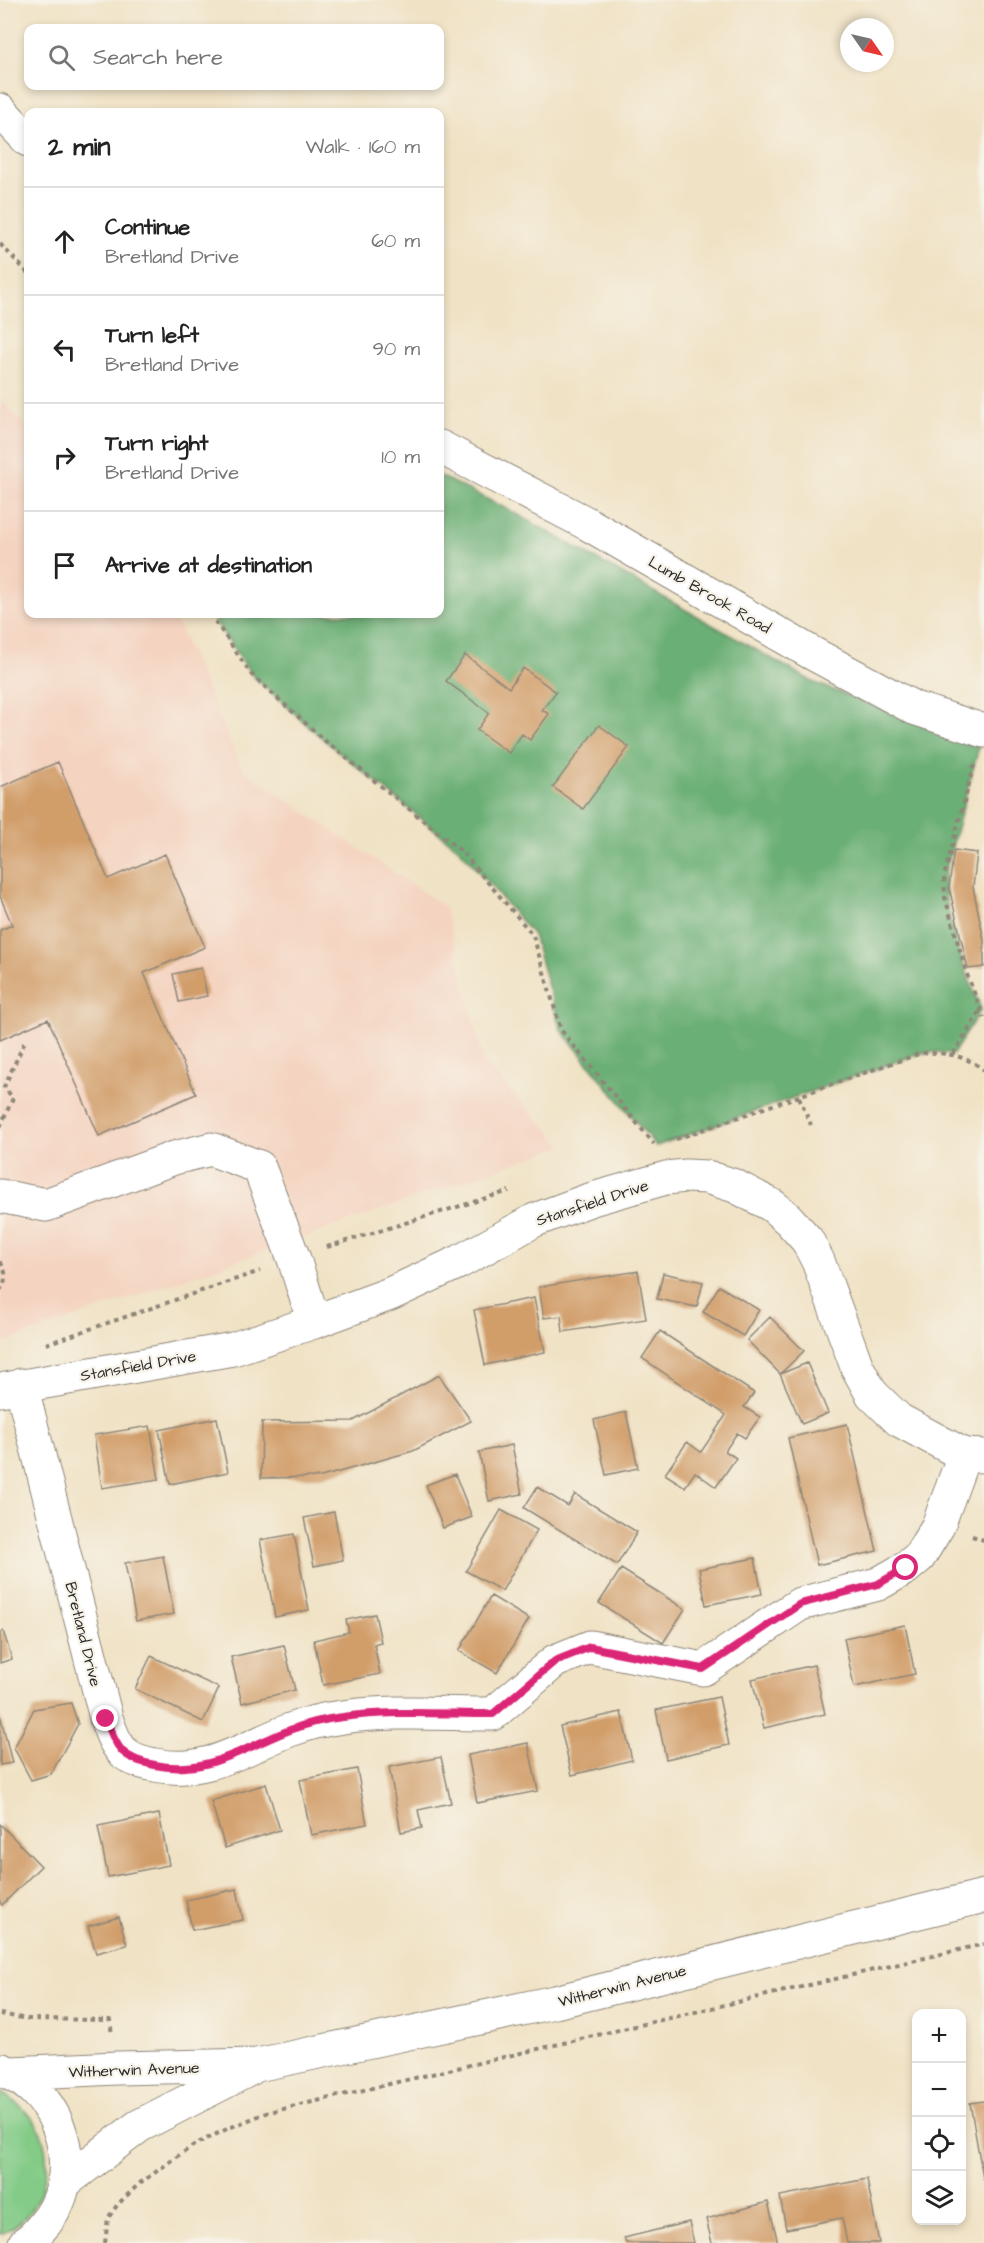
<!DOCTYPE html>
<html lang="en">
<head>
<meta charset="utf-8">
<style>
  :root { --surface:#fff; --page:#f6f6f6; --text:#222; --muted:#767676; --line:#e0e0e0 }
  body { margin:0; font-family:"Architects Daughter",sans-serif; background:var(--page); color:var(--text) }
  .controls { position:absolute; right:18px; bottom:18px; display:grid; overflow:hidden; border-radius:12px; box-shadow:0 3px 9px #0003 }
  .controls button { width:54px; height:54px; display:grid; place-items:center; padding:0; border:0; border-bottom:2px solid var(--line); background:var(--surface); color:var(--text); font:30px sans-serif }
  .compass { position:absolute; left:840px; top:18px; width:54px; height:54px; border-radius:50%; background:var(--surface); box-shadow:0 3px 9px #0003; rotate:124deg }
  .stop { position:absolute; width:18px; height:18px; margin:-14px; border:4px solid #db2777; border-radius:50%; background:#fff }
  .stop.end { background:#db2777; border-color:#fff; box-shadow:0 2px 6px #0008 }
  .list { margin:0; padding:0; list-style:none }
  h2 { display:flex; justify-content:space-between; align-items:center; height:78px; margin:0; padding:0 24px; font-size:26px }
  h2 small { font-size:20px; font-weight:400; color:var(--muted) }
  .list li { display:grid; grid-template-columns:39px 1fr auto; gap:18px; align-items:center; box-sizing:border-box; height:108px; padding:0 24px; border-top:2px solid var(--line) }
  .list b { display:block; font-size:22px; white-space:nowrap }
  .list p { margin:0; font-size:20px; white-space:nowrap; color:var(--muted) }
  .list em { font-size:20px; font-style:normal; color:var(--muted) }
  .icon { flex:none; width:33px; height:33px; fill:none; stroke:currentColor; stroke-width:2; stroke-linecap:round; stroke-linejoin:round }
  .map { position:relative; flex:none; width:984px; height:2243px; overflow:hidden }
  .search { position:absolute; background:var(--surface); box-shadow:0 3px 9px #0003; left:24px; top:24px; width:420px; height:66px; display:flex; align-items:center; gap:15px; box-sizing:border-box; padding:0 21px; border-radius:12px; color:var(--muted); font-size:22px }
  .panel { position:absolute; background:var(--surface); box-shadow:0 3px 9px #0003; left:24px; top:108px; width:420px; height:510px; border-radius:12px }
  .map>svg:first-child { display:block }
</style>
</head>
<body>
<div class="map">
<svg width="984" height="2243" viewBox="0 0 984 2243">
  <rect width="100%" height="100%" fill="#f7f3e8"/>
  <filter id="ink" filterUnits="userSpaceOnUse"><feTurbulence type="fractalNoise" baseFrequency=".0167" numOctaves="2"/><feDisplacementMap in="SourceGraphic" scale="12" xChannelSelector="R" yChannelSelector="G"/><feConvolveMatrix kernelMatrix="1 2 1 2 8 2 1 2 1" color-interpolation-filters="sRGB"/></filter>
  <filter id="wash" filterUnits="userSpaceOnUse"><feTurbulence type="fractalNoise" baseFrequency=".008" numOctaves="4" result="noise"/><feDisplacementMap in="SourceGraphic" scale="24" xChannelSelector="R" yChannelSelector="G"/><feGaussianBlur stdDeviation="1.35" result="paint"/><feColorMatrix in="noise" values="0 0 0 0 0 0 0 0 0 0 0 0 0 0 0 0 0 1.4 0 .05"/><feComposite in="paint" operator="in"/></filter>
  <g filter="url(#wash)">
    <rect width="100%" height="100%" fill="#f0e2c5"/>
    <path fill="#f4d3c0" d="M0,399l28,30v185h145l70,156 202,137 39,155 79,84 -563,198z"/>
    <path fill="#83cb87" stroke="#577b59" stroke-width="1.5" d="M0,2092c15,9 29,19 38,35 20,37 3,92 -38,107z"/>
    <path fill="#6aaf74" stroke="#4a6d50" stroke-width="1.5" d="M440,476l75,37 298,169 166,65 -35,129c1,46 20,91 37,133l-28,45 -16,-2 -16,1 -265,93 -95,-116 -28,-95 -72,-84 -138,-112 -71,-64 -42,-61h230z"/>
    <g id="blocks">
      <path fill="#d19e6a" d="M465,655l44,33 14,-20 33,24 -14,18 7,4 -19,26 -8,-6 -13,19 -32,-23 12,-17 -43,-32z
        M599,725l30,22 -46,62 -30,-22z
        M58,762l50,117 57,-25 40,93 -61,26 52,121 -97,42 -51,-117 -48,21v-110l12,-5 -12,-29v-109z
        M954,850l23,3 -4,34 11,53v27l-16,2 -19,-82z
        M201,968l6,28 -28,6 -6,-28z
        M638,1271l8,48 -83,13 -2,-16 -17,2 -5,-31z
        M663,1273l40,9 -6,25 -40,-8z
        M719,1286l40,24 -16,26 -40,-24z
        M534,1298l11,54 -60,13 -11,-55z
        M770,1317l34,34 -24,23 27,-11 21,50 -26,11 -22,-50 -33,-34z
        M660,1331l94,62 -10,14 16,10 -15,21 -8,-5 -12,18 11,7 -20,29 -21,-15 -10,15 -20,-13 22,-32 14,10 25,-37 -84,-57z
        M439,1375l32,46 -58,30 -92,26 -60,1 1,-56 91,-1z
        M626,1412l12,56 -32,7 -12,-55z
        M217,1418l11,54 -58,12 -11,-54z
        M847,1424l30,127 -60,14 -29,-127z
        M150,1426l9,53 -57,9 -8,-53z
        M512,1445l10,49 -33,7 -10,-49z
        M455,1474l17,43 -29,11 -17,-43z
        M537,1487l31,19 7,-12 62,38 -20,33 -93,-57z
        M501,1510l36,20 -35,61 -36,-20z
        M334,1512l9,48 -29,6 -10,-48z
        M294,1534l15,76 -34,7 -15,-77z
        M163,1556l11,58 -38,7 -11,-58z
        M755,1558l7,36 -56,11 -7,-36z
        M621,1569l64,40 -22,34 -64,-40z
        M491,1596l38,23 -32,54 -38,-22z
        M375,1614l6,28 -7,2 6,30 -57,11 -9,-45 35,-8 -3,-12z
        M905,1625l10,49 -61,13 -10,-49z
        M3,1631l9,28 -12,4v-31z
        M284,1645l11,45 -53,13 -11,-46z
        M151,1656l68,32 -16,34 -68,-33z
        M814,1665l11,49 -61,14 -12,-49z
        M719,1697l10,48 -63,14 -10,-49z
        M71,1703l7,21 -27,50 -20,6 -17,-32 20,-39z
        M621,1712l11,48 -60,15 -12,-49z
        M0,1714l12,49 -12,2z
        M528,1743l10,48 -61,12 -9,-48z
        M441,1757l10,46 -33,7 4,18 -21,4 -12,-65z
        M357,1769l10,55 -56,11 -11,-55z
        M266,1784l14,46 -55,18 -14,-47z
        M159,1814l10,51 -61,12 -10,-51z
        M0,1824l41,42 -39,39 -2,-2z
        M237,1889l6,31 -51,10 -6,-30z
        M119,1917l8,28 -31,8 -8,-27z
        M984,2101v77h-1l-13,-75z
        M867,2179l12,64h-32l-5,-25 -56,11 -6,-33z
        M768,2202l10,41h-66l-6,-24z
        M689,2222l5,21h-68l-2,-5z"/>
    </g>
  </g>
  <g filter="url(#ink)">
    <use href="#blocks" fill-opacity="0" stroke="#8e8678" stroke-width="1.5"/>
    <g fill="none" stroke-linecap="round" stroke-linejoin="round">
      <defs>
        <path id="minor" d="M0,110l28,30
          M440,447l148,77 222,128 104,56 70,23
          M0,1196l46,9 128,-47 37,-9 48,18 35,92 20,63
          M21,1385l85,333c4,12 8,24 16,33 9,9 22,12 33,14 51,11 90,-18 135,-35 16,-6 35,-11 53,-13 49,-7 100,-3 150,-3l62,-53 35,-14 113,22 97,-65 78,-20 28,-16 13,-11 19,-31 26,-71 20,1
          M0,1390l233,-41 81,-27 76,-28 69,-32 76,-42 54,-20 77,-22 20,-2 21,1 28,9 38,20 16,14 18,20 11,21 39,106 15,27 27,26 65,35
          M2,2070c62,23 85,107 40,157 -5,6 -10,12 -17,16
          M11,2073l106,-5 140,-3 298,-63 429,-106
          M65,2182l74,-56 111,-57"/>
      </defs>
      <use href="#minor" stroke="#8e8678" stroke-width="35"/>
      <path stroke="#8e8678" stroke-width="4" stroke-dasharray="4.5 4.5" stroke-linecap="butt" d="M0,244l28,29
        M210,614l42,61 71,64 138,112 72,84 28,95 93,114
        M974,765l-30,111 1,21 21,75 18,46
        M953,1054l28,-45
        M799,1097l12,28
        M0,1127l13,-29 -9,-11 22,-48
        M676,1139l245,-86c24,-1 44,2 63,17
        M327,1247l182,-56
        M0,1262c7,9 7,19 0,28
        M46,1344l214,-73
        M972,1536l12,4
        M0,2014l27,5 83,1 2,15
        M105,2243l3,-25 10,-14 22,-21 54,-38 35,-17 37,-15 718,-169"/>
      <use href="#minor" stroke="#fff" stroke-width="33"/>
    </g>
  </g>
  <g fill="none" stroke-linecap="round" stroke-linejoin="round" filter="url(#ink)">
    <path stroke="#db2777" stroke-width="8" d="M106,1719c4,11 8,23 16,32 9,9 22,12 33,14 51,11 90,-18 135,-35 16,-6 35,-11 53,-13 49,-7 100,-3 150,-3l62,-53 35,-14 113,22 97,-65 78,-20 28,-16"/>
  </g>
  <g text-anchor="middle" stroke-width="4.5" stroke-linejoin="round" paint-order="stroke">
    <g font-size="16" fill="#2b2b2b" stroke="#f7f3e8">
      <text transform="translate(710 594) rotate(30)" y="6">Lumb Brook Road</text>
      <text transform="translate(592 1202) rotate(-18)" y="6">Stansfield Drive</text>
      <text transform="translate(138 1365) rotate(-10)" y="6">Stansfield Drive</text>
      <text transform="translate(84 1634) rotate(76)" y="6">Bretland Drive</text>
      <text transform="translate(622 1985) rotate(-14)" y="6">Witherwin Avenue</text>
      <text transform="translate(134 2069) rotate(-2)" y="6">Witherwin Avenue</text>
    </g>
  </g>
</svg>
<div class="controls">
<button>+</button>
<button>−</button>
<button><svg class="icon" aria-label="locate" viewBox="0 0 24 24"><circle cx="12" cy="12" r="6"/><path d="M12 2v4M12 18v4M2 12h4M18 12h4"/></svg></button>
<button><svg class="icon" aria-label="layers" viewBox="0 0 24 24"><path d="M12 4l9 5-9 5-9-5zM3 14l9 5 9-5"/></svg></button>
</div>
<svg class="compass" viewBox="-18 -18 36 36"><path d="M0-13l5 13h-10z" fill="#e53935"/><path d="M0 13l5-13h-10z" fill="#767676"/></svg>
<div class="stop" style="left:906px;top:1568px"></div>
<div class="stop end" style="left:106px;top:1719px"></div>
<div class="search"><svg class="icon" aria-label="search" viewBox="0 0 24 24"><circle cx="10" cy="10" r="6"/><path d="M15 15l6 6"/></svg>Search here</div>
<section class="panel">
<h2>2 min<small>Walk · 160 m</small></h2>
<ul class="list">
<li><svg class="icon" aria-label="ahead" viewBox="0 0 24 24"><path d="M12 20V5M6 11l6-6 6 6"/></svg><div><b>Continue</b><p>Bretland Drive</p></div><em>60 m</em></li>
<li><svg class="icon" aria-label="left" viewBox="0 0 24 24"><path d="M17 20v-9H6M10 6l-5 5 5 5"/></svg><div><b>Turn left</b><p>Bretland Drive</p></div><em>90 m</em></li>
<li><svg class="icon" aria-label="right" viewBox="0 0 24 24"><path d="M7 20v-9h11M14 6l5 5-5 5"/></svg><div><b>Turn right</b><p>Bretland Drive</p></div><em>10 m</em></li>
<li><svg class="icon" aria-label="arrive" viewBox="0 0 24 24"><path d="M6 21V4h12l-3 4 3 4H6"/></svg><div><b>Arrive at destination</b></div></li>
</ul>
</section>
</div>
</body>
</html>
